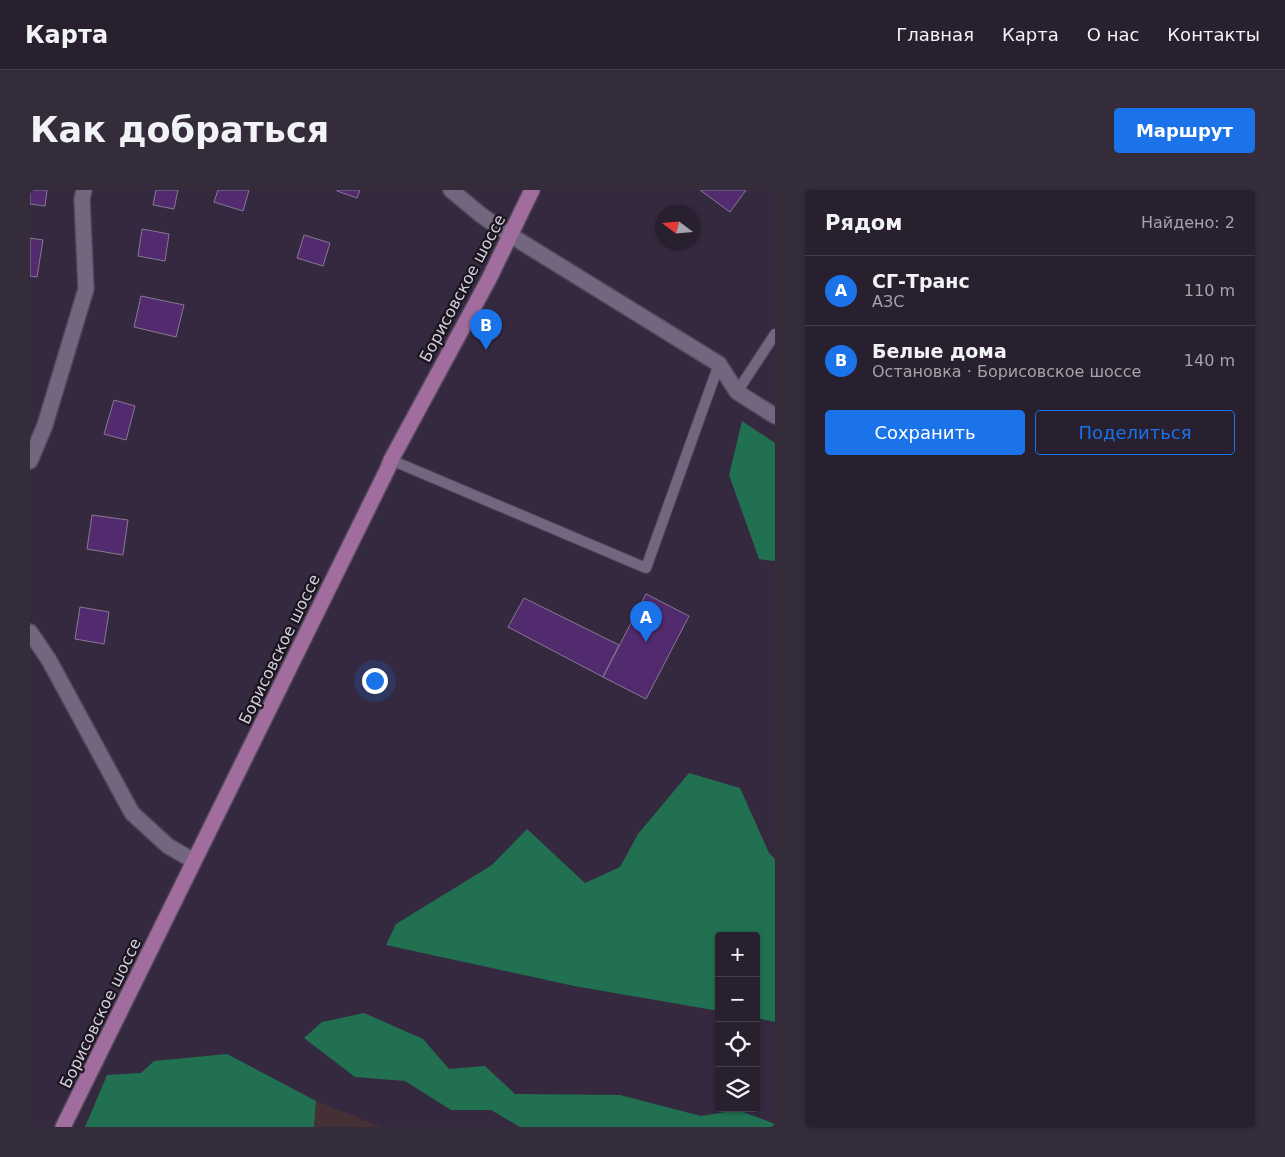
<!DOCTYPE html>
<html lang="ru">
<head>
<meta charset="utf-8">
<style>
  :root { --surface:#281f2f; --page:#342c3b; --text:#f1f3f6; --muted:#a5a2aa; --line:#443d4b; --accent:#1a73e8 }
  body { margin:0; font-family:"DejaVu Sans",sans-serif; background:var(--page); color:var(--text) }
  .controls { position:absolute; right:15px; bottom:15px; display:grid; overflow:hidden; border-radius:5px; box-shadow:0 1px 4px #0004 }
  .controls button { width:45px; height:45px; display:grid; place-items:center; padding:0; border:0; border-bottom:1px solid var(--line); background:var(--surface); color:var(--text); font:25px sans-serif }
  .compass { position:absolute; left:625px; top:15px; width:45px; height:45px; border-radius:50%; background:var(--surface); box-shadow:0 1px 4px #0004; rotate:286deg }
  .you { position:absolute; left:344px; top:490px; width:18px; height:18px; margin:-12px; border:4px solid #fff; border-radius:50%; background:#1a73e8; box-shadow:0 0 0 8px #1a73e833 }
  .badge { display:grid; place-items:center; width:32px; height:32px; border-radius:50%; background:var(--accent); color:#fff; font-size:16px; font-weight:700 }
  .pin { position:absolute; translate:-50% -41px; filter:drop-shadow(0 1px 2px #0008) }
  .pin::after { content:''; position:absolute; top:26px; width:18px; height:15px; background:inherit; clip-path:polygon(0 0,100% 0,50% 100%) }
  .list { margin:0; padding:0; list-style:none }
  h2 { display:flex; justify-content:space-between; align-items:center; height:65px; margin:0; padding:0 20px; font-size:21px }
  h2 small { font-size:16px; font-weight:400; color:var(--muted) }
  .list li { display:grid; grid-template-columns:32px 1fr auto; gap:15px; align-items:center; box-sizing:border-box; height:70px; padding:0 20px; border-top:1px solid var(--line) }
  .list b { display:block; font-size:19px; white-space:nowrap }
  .list p { margin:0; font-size:16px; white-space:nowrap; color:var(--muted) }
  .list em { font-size:16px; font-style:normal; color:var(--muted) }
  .actions { display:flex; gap:10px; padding:15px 20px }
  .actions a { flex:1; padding:11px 0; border:1px solid var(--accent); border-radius:5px; text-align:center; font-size:18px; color:var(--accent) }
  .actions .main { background:var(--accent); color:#fff }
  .icon { flex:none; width:28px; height:28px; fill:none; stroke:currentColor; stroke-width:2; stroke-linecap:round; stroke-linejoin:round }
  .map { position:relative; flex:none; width:745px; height:937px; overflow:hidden; border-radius:5px }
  header { display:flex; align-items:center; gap:30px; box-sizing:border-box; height:70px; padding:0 25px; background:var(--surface); border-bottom:1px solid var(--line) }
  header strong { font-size:24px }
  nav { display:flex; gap:28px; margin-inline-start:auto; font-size:18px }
  .intro { display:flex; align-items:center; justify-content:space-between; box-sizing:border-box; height:120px; padding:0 30px }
  h1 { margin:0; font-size:35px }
  .button { padding:12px 22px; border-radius:5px; background:var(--accent); color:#fff; font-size:18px; font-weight:700 }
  main { display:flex; gap:30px; padding:0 30px }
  aside { flex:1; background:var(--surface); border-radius:5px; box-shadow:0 1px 4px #0004 }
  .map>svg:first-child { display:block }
</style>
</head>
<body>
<header>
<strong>Карта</strong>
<nav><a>Главная</a><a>Карта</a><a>О нас</a><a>Контакты</a></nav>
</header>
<div class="intro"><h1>Как добраться</h1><a class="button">Маршрут</a></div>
<main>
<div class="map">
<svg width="745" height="937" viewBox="0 0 745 937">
  <rect width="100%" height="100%" fill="#35293f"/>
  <path fill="#443035" d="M286,911l66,26h-68z"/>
  <path fill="#207051" d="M712,231l33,22v118l-16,-2 -30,-84z
    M659,583l51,15 29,65 6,6v163l-19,-4v-82h-37v75l-145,-25 -188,-41 10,-21 96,-59 35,-36 58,54 35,-16 18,-33z
    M334,823l59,26 26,30 36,-3 30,28 105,1 81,21 37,-6 37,14v3h-255l-29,-17h-40l-46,-29 -50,-4 -51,-39 18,-16z
    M197,864l89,47 -2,26h-229l22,-52 34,-2 13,-12z"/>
  <path fill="#512b6d" stroke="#877993" d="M0,0h17l-2,16 -15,-2z
    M126,0h22l-4,19 -21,-4z
    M188,0h31l-6,21 -29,-9z
    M307,0h23l-3,8 -20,-7z
    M670,0h46l-16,22z
    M112,39l27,5 -4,27 -27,-5z
    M274,45l26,8 -7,23 -26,-8z
    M0,48l13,2 -6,37 -7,-1z
    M111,106l43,9 -8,32 -42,-10z
    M84,210l21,6 -9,34 -22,-6z
    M62,325l36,5 -5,35 -36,-6z
    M616,404l43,22 -43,83 -43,-22z
    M494,408l95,47 -16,32 -95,-50z
    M50,417l29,5 -5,32 -29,-5z"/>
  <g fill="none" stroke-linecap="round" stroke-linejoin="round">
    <defs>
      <path id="lane" d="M707,202l38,-58
        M361,270l255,108 73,-204"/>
      <path id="street" d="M421,0l30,25 29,20 209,129 18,28 38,24
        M0,271l15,-36 41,-136 -4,-90 2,-9
        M0,442l19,28 83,153 36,33 26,15"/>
      <path id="primary" d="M33,937l325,-659 3,-8 98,-181 43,-89"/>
    </defs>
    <use href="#lane" stroke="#514759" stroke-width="12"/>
    <use href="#street" stroke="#514759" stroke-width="18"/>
    <use href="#primary" stroke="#514759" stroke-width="18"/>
    <use href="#lane" stroke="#73667f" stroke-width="10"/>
    <use href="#street" stroke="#73667f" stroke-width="15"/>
    <use href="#primary" stroke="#a16d9e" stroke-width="15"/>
  </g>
  <g text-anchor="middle" stroke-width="4.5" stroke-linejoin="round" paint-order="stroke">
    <g font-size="16" fill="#d6cfdd" stroke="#1a151e">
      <text transform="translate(432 98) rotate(-62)" y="6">Борисовское шоссе</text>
      <text transform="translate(249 459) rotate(-64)" y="6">Борисовское шоссе</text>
      <text transform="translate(70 823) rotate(-64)" y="6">Борисовское шоссе</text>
    </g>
  </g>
</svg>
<div class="controls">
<button>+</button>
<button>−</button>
<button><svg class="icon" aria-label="locate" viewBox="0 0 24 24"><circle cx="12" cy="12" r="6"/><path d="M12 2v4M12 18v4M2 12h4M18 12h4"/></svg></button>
<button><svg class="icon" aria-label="layers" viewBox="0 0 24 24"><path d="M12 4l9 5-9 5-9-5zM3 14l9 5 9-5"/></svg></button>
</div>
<svg class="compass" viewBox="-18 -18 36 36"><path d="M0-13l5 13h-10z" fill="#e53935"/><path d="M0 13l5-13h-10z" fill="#a5a2aa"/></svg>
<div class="you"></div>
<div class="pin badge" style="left:616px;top:452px">A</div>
<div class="pin badge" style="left:456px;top:160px">B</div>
</div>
<aside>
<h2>Рядом<small>Найдено: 2</small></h2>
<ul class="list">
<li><span class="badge">A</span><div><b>СГ-Транс</b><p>АЗС</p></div><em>110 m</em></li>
<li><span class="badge">B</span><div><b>Белые дома</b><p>Остановка · Борисовское шоссе</p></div><em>140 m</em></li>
</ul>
<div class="actions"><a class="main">Сохранить</a><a>Поделиться</a></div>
</aside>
</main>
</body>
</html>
